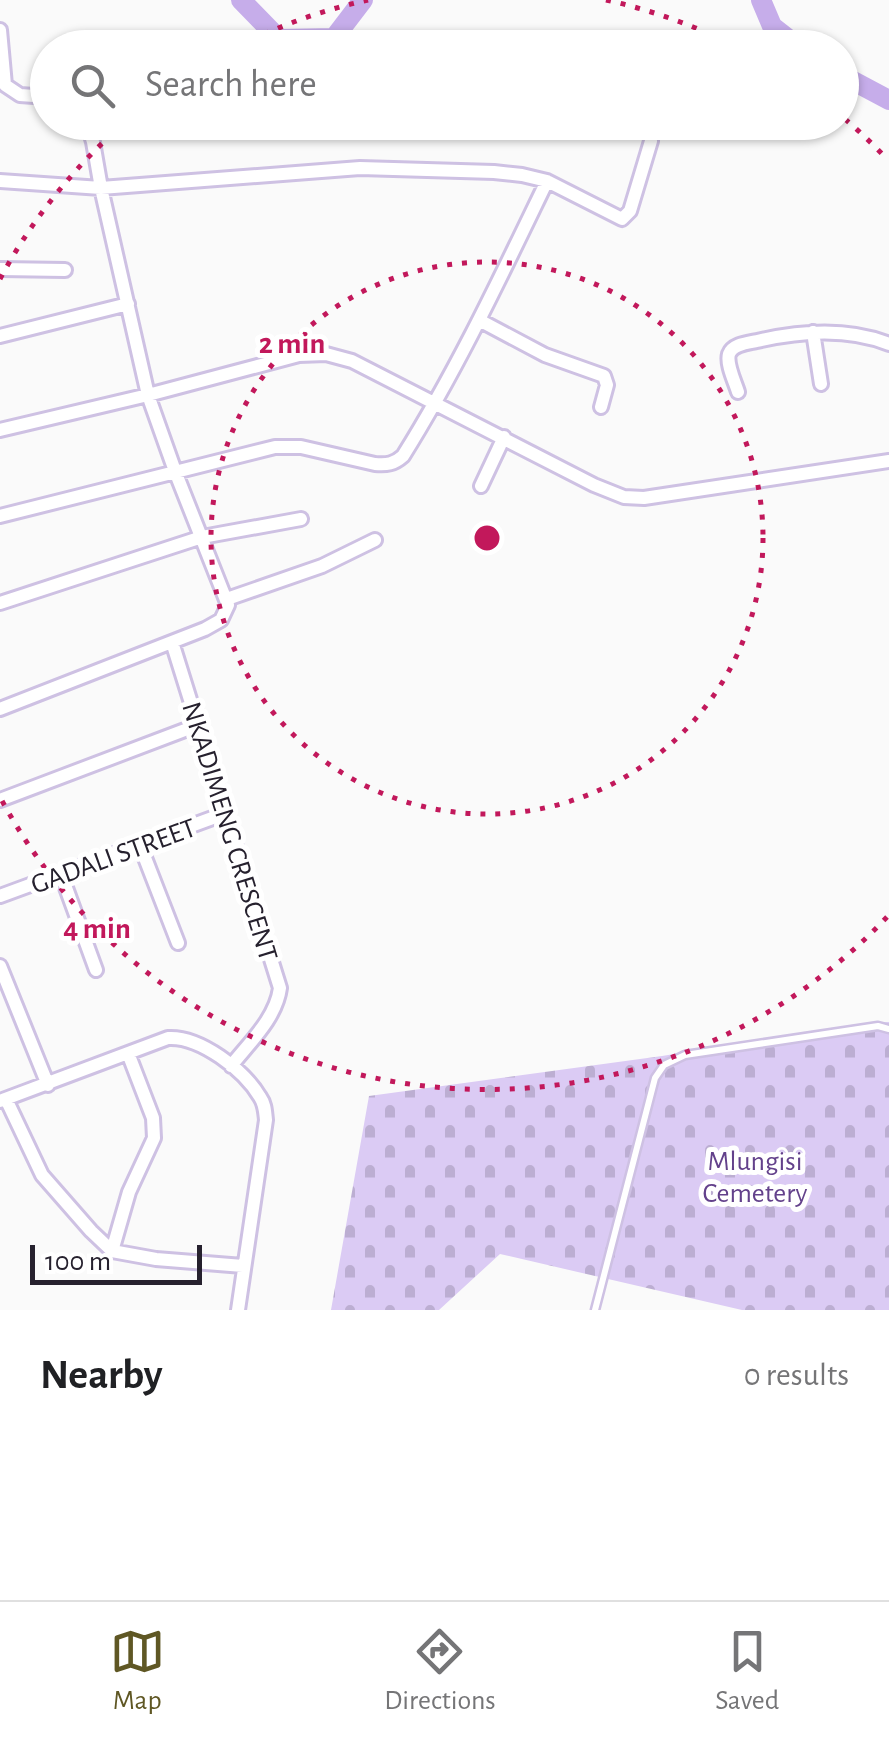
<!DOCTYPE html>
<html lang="en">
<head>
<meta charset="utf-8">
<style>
  :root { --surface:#fff; --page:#f2f2f2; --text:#202124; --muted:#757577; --line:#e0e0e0; --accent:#5f5724 }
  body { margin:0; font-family:"Alegreya Sans",sans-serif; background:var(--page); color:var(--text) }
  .scale { position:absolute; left:30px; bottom:25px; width:172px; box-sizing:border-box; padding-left:10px; border:5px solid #26212e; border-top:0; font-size:28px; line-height:35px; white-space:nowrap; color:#26212e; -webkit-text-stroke:8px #fff; paint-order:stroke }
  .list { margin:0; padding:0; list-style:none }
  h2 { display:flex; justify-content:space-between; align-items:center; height:130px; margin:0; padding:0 40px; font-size:42px }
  h2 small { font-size:32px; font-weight:400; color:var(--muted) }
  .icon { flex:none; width:55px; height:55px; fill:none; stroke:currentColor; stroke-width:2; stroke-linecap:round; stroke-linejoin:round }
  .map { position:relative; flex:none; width:889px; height:1310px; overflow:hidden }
  .search { position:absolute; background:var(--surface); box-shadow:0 2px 8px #0004; left:30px; right:30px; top:30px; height:110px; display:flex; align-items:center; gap:25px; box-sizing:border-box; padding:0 35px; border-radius:55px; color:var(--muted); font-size:38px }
  .sheet { height:290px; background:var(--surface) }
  nav { display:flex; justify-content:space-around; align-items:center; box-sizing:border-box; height:140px; border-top:2px solid var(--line); background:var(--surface); font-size:28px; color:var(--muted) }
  nav a { display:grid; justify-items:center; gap:5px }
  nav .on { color:var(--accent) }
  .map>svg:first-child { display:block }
</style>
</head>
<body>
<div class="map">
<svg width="889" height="1310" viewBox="0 0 889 1310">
  <defs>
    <pattern id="cemetery-stones" width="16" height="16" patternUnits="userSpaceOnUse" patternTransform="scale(2.5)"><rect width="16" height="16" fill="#dbcbf4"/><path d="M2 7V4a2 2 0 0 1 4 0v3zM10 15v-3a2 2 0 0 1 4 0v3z" fill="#bcaed2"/></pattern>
  </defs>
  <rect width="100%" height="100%" fill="#fafafa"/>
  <path fill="url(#cemetery-stones)" d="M889,1022v288h-147l-242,-56 -61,56h-108l38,-214 293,-40 199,-32z"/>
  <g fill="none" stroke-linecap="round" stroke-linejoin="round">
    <path stroke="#c6adea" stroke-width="20" d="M241,0l38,39 55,-1 29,-38
      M761,0l11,26 28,22
      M842,75l47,25"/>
    <defs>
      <path id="lane" d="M595,1310l60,-232 9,-13 21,-10 193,-29 11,3"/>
      <path id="street" d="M0,30l5,55 15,10 28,2
        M0,181l101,7 259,-20 134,4 28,3 25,6 75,38 8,-8 21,-70
        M0,269l65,1
        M479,320l66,35 59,21 3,9 -6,22
        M813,332l8,52
        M0,336l128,-32
        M738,392c-3,-10 -12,-28 -9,-38 4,-10 19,-11 28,-13 43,-10 90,-14 132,3
        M0,430l148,-35 151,-40 27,-1 26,7 242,124 30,12 20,1 245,-37
        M481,486l23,-49
        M0,516l275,-69h26l74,17c12,1 19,0 28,-8 55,-88 99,-182 144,-275
        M227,599l95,-33 53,-26
        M0,603l202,-66 99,-18
        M172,642l108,346c-4,30 -30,54 -49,78
        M0,709l205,-80 16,-9 7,-15 -53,-134 -27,-76 -47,-207 -8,-46 -6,-20
        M0,800l198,-75
        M140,845l38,98
        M61,874l35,96
        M0,896l226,-83
        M0,966l48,119
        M6,1099l36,76 49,56 21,20 44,8 87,7
        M0,1101l168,-63c32,-2 76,32 92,59 5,7 5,14 6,23l-28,190
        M112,1251l17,-59 25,-54 -1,-20 -25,-65"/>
    </defs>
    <use href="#lane" stroke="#cec1e3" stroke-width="11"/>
    <use href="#street" stroke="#cec1e3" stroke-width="18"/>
    <use href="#lane" stroke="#fff" stroke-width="6"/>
    <use href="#street" stroke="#fff" stroke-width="12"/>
  </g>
  <g fill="none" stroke="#c2185b" stroke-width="5" stroke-dasharray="5 10">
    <circle cx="487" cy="538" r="276"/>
    <path d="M887 917A551 551 0 0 1 0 797M0 279A551 551 0 0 1 122 125M237 47A551 551 0 0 1 368 0M606 0A551 551 0 0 1 737 47M845 119A551 551 0 0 1 887 159"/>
  </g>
  <g text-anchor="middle" stroke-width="10" stroke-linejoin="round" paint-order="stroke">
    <g font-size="28" fill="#26212e" stroke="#fff">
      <text transform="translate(231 831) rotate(73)" y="10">NKADIMENG CRESCENT</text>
      <text transform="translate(113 855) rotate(-20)" y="10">GADALI STREET</text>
    </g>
    <g font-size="28" fill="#63418b" stroke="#fff">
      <text x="755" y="1170">Mlungisi<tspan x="755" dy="32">Cemetery</tspan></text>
    </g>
  </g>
  <circle cx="487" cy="538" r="15" fill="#c2185b" stroke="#fff" stroke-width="5"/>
  <g font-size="30" text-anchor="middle" font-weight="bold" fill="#c2185b" stroke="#fff" stroke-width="10" stroke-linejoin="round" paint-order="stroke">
    <text x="292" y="353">2 min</text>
    <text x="97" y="938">4 min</text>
  </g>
</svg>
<div class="scale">100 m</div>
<div class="search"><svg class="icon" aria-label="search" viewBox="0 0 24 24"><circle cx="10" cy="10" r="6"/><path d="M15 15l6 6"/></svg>Search here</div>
</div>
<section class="sheet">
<h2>Nearby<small>0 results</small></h2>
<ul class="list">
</ul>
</section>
<nav>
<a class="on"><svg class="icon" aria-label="map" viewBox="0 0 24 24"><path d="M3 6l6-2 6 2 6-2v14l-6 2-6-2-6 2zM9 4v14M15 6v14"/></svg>Map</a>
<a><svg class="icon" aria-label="directions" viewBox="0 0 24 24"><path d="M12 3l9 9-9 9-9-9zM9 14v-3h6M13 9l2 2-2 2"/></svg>Directions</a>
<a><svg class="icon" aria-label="saved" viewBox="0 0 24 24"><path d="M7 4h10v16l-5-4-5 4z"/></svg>Saved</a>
</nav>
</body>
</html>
